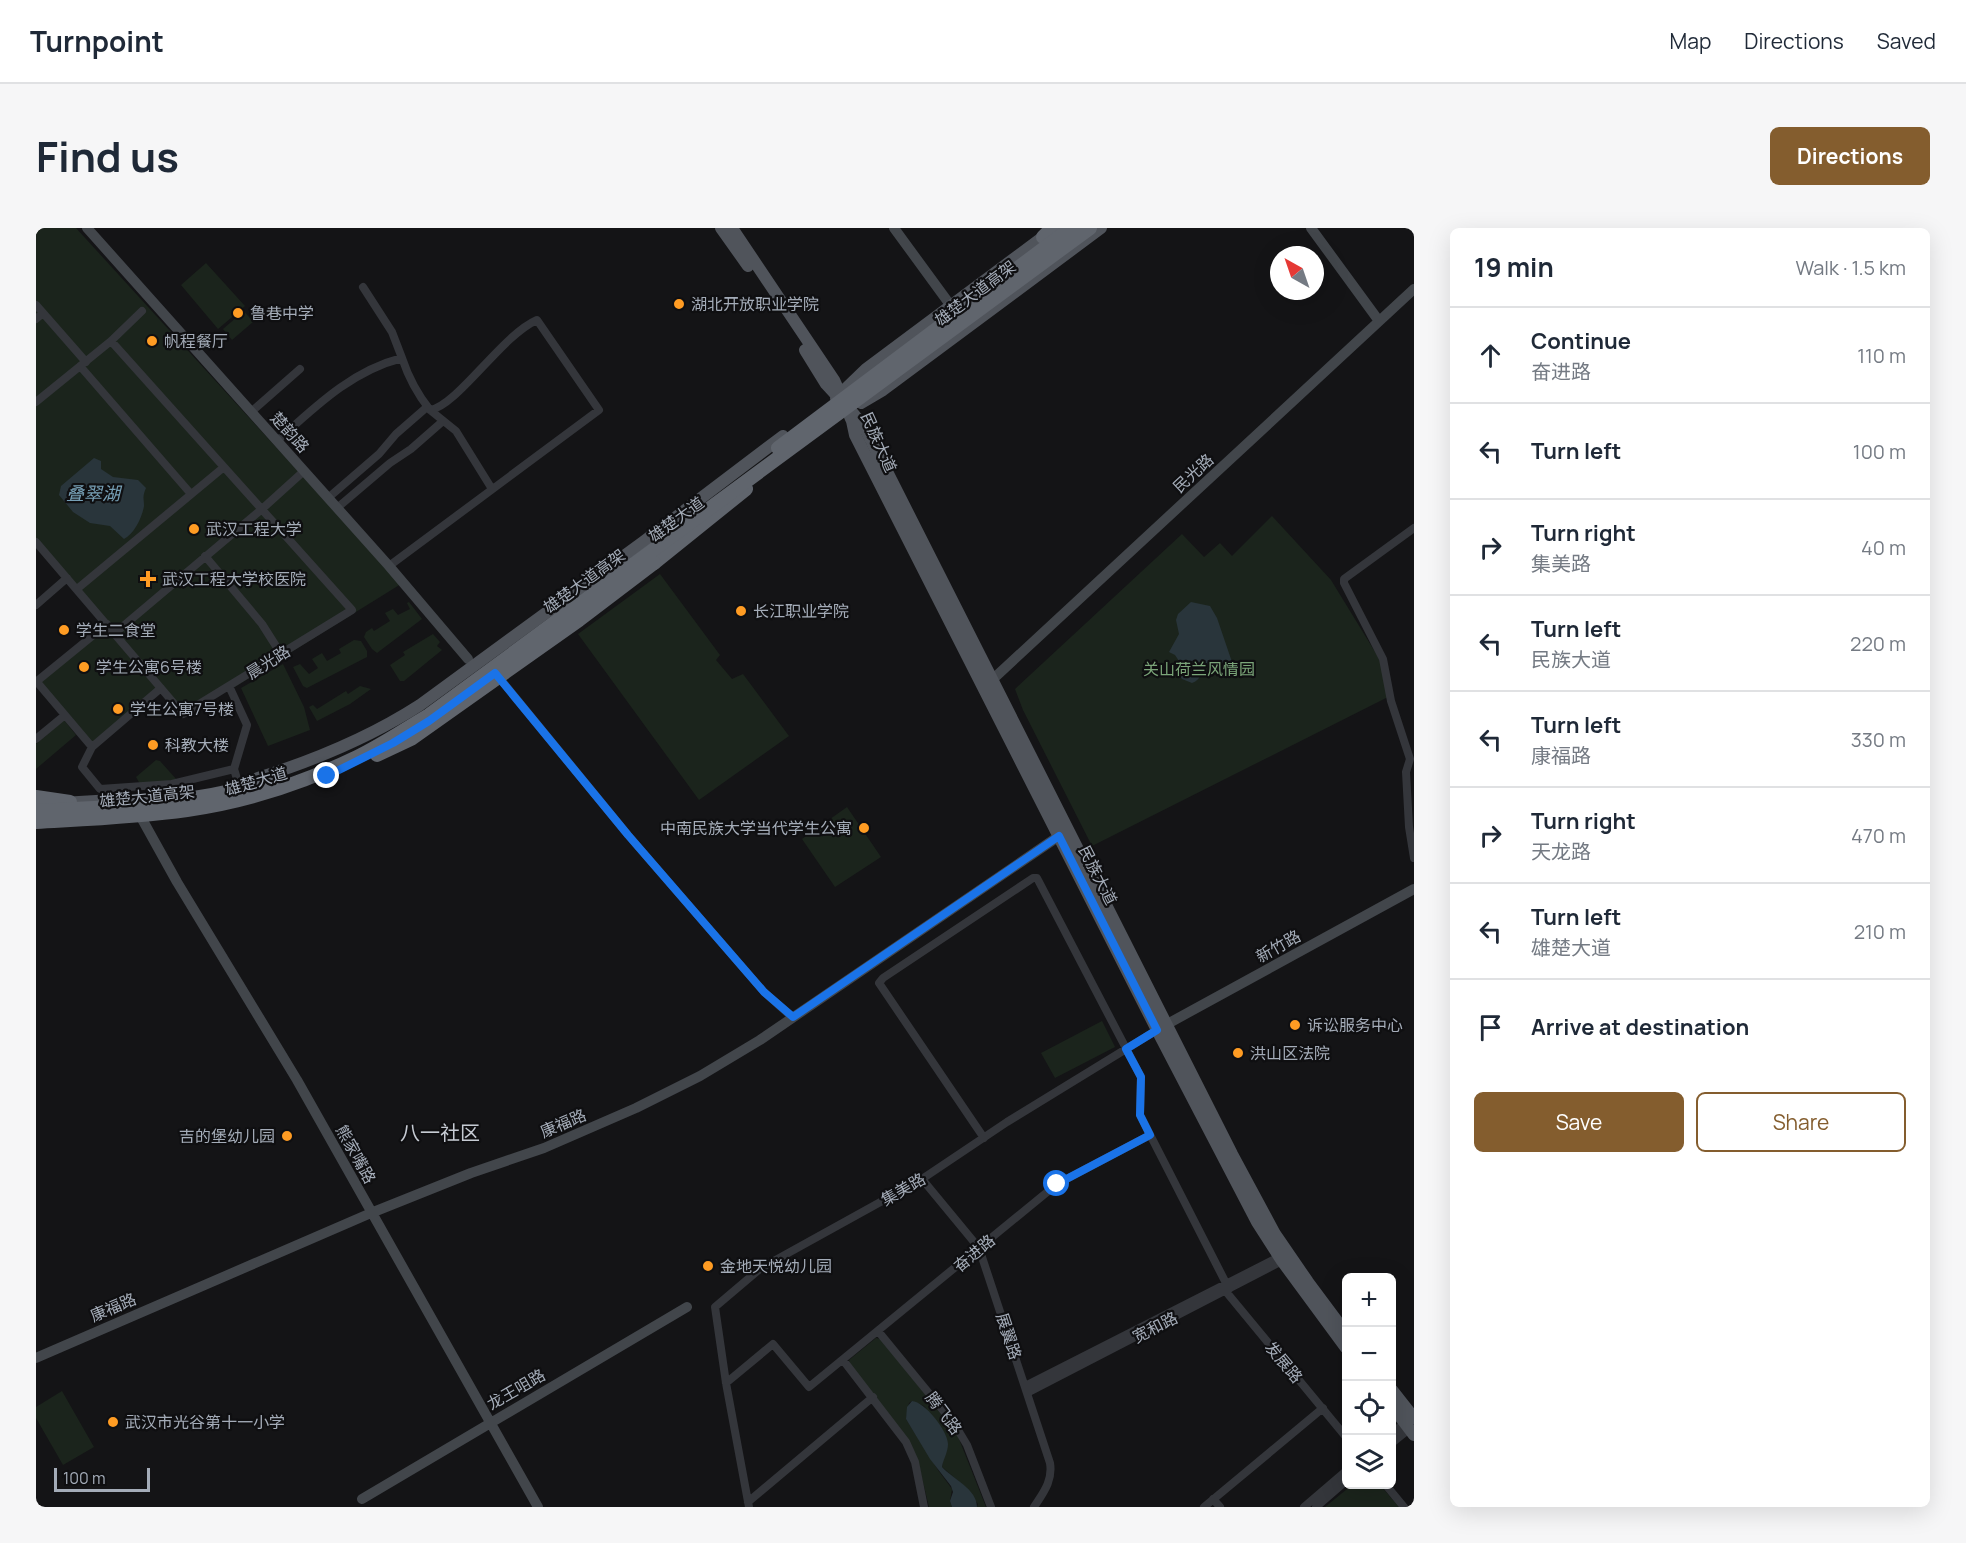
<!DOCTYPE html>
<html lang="en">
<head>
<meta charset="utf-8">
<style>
  :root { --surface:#fff; --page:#f6f6f7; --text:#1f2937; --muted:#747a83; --line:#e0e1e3; --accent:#845d2e }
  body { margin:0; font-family:Manrope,"Noto Sans SC",sans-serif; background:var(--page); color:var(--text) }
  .controls { position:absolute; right:18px; bottom:18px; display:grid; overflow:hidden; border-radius:9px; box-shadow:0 6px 24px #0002 }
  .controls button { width:54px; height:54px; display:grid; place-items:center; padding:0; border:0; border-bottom:2px solid var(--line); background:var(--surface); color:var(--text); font:30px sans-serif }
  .compass { position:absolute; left:1234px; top:18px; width:54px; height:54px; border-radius:50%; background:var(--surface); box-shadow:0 6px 24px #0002; rotate:320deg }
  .scale { position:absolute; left:18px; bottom:15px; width:96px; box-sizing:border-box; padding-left:6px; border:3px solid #a4acb8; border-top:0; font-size:16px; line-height:21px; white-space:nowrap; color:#a4acb8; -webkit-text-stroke:4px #0f0f11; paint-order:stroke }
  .stop { position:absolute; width:18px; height:18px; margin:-14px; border:4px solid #1a73e8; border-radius:50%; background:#fff }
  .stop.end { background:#1a73e8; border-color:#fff; box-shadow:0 2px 6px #0008 }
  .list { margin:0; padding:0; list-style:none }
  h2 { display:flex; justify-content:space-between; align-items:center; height:78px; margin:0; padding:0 24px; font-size:26px }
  h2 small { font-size:20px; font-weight:400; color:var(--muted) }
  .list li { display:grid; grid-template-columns:39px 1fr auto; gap:18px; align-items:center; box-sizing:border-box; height:96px; padding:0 24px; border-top:2px solid var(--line) }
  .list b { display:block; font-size:22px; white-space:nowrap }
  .list p { margin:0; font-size:20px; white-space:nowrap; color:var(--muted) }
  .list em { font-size:20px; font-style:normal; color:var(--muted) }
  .actions { display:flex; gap:12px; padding:18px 24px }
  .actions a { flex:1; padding:14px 0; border:2px solid var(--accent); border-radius:9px; text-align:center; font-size:21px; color:var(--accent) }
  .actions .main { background:var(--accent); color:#fff }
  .icon { flex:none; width:33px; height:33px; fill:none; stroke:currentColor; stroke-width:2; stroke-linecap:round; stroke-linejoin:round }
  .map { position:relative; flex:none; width:1378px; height:1279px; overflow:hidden; border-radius:9px }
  header { display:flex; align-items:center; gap:36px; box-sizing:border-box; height:84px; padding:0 30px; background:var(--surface); border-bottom:2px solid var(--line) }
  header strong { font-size:28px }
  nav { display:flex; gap:33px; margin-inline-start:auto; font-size:21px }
  .intro { display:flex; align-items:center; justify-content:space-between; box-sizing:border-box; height:144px; padding:0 36px }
  h1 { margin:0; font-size:42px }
  .button { padding:15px 27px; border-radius:9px; background:var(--accent); color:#fff; font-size:21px; font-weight:700 }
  main { display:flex; gap:36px; padding:0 36px }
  aside { flex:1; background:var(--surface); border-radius:9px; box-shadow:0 6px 24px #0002 }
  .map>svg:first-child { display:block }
</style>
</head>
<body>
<header>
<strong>Turnpoint</strong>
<nav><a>Map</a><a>Directions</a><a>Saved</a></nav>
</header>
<div class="intro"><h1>Find us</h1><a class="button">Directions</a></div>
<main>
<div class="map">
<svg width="1378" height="1279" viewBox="0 0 1378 1279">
  <rect width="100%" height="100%" fill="#141416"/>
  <path fill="#1b241c" d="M0,0h40l325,356 -166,103 -6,-1 -46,28 -21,-25 -70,58 -55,-65 70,-58 -71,-82z
    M170,35l39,43 -27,23 -37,-44z
    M208,83l9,11 -21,18 -9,-11z
    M1236,288l59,64 49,80 8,37 -296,149 -69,-136 -8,-21 167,-155 22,23 16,-14 12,13z
    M624,346l60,81 -4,5 16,19 11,-5 46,62 -90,64 -121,-166z
    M373,374l13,17 -45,34 -5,-4 -8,-12 2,-5 6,-4 2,3 16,-10 -5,-8 8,-4 5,6 12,-6 -3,-6z
    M397,406l7,8 -3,4 5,4 -38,31h-4l-10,-16 15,-10 -2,-3z
    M318,412l7,1 6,10v6l-60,31 -4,-2 -10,-19 7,-3 9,10 9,-6 -6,-9 10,-6 5,8 14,-8 -2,-4z
    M247,436l21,43 6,23 -42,16 -27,-58z
    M324,458l11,3 -21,15 -33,17 -8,-14 4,-2 4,4 29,-18 2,3z
    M28,492l12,15 -40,34v-25z
    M120,532l4,1 17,19 -37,4 -4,-7z
    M811,579l34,50 -46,30 -33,-48z
    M1066,793l13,26 -60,31 -14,-25z
    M840,1110l5,1 76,95 29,73h-9l1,-3 -15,-19 -21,-18 4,-31 -22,-30 -12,-5 -3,2 -3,16 32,51 14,19 -2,12 2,6h-23l-10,-42 -10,-24 -59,-77 -1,-4z
    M26,1163l32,56 -31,18 -27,-47v-11z
    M1316,1257h28l19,22h-74z"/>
  <path fill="#29353b" d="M58,230l7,3v8l12,8 25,3 8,8c-4,9 -2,10 -2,18 -2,12 -10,28 -20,33l-14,-13 -20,-3 -17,-11 -14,-17 2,-9z
    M1155,374l19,4 7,12 15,44 -6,7 -2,7 -3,-1 -5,-9 -5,-1c-10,4 -9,15 -19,18l-10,-4 -5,-7 2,-11 -4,-6 -6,-3 10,-18 -3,-14 2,-6z
    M876,1173c13,1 36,30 36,43 0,8 -5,16 -6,23 11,12 35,22 35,40h-25l-2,-6 3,-9 -2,-6 -21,-27 -24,-40 1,-12z"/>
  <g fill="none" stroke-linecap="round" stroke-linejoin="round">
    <path stroke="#34363b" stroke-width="8" d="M327,59l29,45 10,26
      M0,77l50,57
      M0,91l7,-6
      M44,138l111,128
      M0,174l75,-61 31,-30
      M394,182l26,21 36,58
      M215,184l49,-43
      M241,213c38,-34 74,-70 125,-83 6,18 16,37 28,52 27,-4 72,-75 107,-90l62,90 -210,156
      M292,270l51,-44 17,-20 31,-27
      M301,280l53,-45 21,-14 32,-28
      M1378,300l-70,51v4l39,76 8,42 19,58 -4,13 3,55 5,31
      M0,314l147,172 169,-104 -241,-269
      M169,328l57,68 19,30
      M41,361l147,-122
      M0,377l31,-27
      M79,405l147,-124 42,-38
      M462,448l130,159 136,157 29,26
      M0,454l71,-58
      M1,454l55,65 69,-59
      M193,458l18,39 -13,44 3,10
      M0,511l29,-24
      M56,519l-10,20 18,22 72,-5 62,-15
      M948,910l-105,-155 4,-5 150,-100h4l104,199 -1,38 89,174
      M886,951l57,69 71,215c3,18 -7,30 -16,44
      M1187,1060l123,149
      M842,1103l77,94 12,20 24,62
      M807,1132l63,82 9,20 9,45
      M690,1155l47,-39 36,43 248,-203 93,-49
      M989,1158l254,-129
      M991,1165l255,-132
      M1356,1205l15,-12
      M1356,1215l22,-18
      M1349,1256l19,23
      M1177,1271l7,8
      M712,1274l125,-105
      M713,1279l-23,-124 -11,-76 46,-39 161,-89 85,-57 150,-92
      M1168,1279l119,-99
      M1268,1279l42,-36
      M1280,1279l30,-26"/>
    <path stroke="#42464b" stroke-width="10" d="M51,0l302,338 79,93
      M858,0l57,78
      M1275,0l68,93
      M956,452l422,-391
      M106,591l35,63 120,198 241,427
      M1124,800l254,-139
      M0,1130l335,-145 100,-40 73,-25 92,-40 64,-32 60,-36 299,-204
      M326,1271l325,-192"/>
    <path stroke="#50545b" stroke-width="12" d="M685,0l27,38
      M696,0l102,152 18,41 3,14 302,595 100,192 25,39 64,87
      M769,122l21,34 12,13
      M800,170l30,-29 177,-132 16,-9
      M825,175l22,-13 218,-162
      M816,184l13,16 367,726 43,80 33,48 38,51
      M222,550c57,-18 111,-40 162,-73l223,-163 140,-106
      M26,575l51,-3
      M1356,1162l22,28
      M1356,1178l22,29"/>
    <path stroke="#60656d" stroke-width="14" d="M1007,9l9,-9
      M618,335l92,-74
      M0,569l34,5"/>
    <path stroke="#60656d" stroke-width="14" d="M742,220l293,-220
      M341,527l34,-16 168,-119 75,-57
      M0,583c79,-4 160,-7 237,-31
      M0,594c50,-3 101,-5 151,-12 58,-8 118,-28 170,-53 25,-12 48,-28 72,-42l661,-487"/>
  </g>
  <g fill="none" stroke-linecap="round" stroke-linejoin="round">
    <path stroke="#1a73e8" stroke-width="8" d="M291,548l66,-33 36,-22 66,-48 133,162 136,157 29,25 266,-181 98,194 -31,19 15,28 -1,38 10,20 -93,49"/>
  </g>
  <g fill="#ff9c23" stroke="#0f0f11" stroke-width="2">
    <circle cx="643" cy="76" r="6"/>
    <circle cx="202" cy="85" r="6"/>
    <circle cx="116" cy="113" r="6"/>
    <circle cx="158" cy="301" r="6"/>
    <path d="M109 342h6v6h6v6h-6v6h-6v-6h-6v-6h6z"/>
    <circle cx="705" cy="383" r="6"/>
    <circle cx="28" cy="402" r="6"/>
    <circle cx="48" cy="439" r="6"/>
    <circle cx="82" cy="481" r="6"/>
    <circle cx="117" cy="517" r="6"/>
    <circle cx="828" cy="600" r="6"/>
    <circle cx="1259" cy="797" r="6"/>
    <circle cx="1202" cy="825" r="6"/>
    <circle cx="251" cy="908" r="6"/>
    <circle cx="672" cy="1038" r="6"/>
    <circle cx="77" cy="1194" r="6"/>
  </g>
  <g text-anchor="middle" stroke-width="4.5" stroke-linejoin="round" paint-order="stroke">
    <g font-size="16" fill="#a4acb8" stroke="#0f0f11">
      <text transform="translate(939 65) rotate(-37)" y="6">雄楚大道高架</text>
      <text transform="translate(254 204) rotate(48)" y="6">楚韵路</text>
      <text transform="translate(843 214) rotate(66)" y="6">民族大道</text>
      <text transform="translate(1157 245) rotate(-43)" y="6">民光路</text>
      <text transform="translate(640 291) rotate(-36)" y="6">雄楚大道</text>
      <text transform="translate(548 353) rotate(-36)" y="6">雄楚大道高架</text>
      <text transform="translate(232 434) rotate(-32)" y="6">晨光路</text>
      <text transform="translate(220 553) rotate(-16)" y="6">雄楚大道</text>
      <text transform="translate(111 568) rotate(-6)" y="6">雄楚大道高架</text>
      <text transform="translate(1062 647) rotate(63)" y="6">民族大道</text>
      <text transform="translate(1242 718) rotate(-29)" y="6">新竹路</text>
      <text transform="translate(527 895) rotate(-23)" y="6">康福路</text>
      <text transform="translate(320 926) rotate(61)" y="6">熊家嘴路</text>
      <text transform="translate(867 961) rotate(-30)" y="6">集美路</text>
      <text transform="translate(938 1025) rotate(-40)" y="6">奋进路</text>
      <text transform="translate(77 1079) rotate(-23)" y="6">康福路</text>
      <text transform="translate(1119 1099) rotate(-27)" y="6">宽和路</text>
      <text transform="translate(973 1108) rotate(72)" y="6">展翼路</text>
      <text transform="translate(1248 1134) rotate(50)" y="6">发展路</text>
      <text transform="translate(480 1161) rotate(-30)" y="6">龙王咀路</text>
      <text transform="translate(908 1185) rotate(53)" y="6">腾飞路</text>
    </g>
    <g font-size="16" fill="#a4acb8" stroke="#0f0f11" text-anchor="start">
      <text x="655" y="82">湖北开放职业学院</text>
      <text x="214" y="91">鲁巷中学</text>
      <text x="128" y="119">帆程餐厅</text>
      <text x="170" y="307">武汉工程大学</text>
      <text x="126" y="357">武汉工程大学校医院</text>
      <text x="717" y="389">长江职业学院</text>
      <text x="40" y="408">学生二食堂</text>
      <text x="60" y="445">学生公寓6号楼</text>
      <text x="94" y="487">学生公寓7号楼</text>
      <text x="129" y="523">科教大楼</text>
      <text x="816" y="606" text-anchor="end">中南民族大学当代学生公寓</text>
      <text x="1271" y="803">诉讼服务中心</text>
      <text x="1214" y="831">洪山区法院</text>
      <text x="239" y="914" text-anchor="end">吉的堡幼儿园</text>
      <text x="684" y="1044">金地天悦幼儿园</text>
      <text x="89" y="1200">武汉市光谷第十一小学</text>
    </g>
    <g font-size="16" fill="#7ba579" stroke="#0f0f11">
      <text x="1163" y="447">关山荷兰风情园</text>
    </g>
    <g font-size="18" font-style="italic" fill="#77a0b6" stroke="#0f0f11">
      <text x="57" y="272">叠翠湖</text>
    </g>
    <g font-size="20" fill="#c6cbd3" stroke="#0f0f11">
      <text x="404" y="912">八一社区</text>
    </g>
  </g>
</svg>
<div class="controls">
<button>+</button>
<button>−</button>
<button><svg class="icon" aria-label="locate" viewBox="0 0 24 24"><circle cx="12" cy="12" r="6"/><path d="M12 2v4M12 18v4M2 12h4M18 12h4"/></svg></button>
<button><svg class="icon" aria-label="layers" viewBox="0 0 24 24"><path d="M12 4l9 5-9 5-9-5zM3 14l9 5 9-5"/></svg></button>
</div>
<svg class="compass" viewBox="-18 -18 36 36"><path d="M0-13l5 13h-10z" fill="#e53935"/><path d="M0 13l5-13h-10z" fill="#747a83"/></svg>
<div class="scale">100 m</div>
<div class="stop" style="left:1021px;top:956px"></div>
<div class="stop end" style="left:291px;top:548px"></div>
</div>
<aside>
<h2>19 min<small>Walk · 1.5 km</small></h2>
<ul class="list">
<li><svg class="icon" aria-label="ahead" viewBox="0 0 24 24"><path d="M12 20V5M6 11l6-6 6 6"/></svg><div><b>Continue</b><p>奋进路</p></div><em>110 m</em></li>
<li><svg class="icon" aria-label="left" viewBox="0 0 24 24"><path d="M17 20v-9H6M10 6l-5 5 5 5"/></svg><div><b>Turn left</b></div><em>100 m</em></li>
<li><svg class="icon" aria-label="right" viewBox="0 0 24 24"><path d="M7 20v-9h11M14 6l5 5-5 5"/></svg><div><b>Turn right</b><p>集美路</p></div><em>40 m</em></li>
<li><svg class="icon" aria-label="left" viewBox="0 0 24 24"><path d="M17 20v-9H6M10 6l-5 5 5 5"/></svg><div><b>Turn left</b><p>民族大道</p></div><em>220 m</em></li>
<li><svg class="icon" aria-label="left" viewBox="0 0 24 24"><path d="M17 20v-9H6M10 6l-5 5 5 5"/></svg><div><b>Turn left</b><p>康福路</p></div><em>330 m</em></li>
<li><svg class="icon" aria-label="right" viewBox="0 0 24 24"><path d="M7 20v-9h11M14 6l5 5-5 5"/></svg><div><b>Turn right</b><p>天龙路</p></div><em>470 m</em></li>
<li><svg class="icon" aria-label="left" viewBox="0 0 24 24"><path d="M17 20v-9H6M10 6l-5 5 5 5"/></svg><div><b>Turn left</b><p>雄楚大道</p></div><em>210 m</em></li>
<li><svg class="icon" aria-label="arrive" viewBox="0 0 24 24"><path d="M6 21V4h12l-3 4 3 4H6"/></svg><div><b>Arrive at destination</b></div></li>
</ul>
<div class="actions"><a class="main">Save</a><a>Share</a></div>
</aside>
</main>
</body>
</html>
